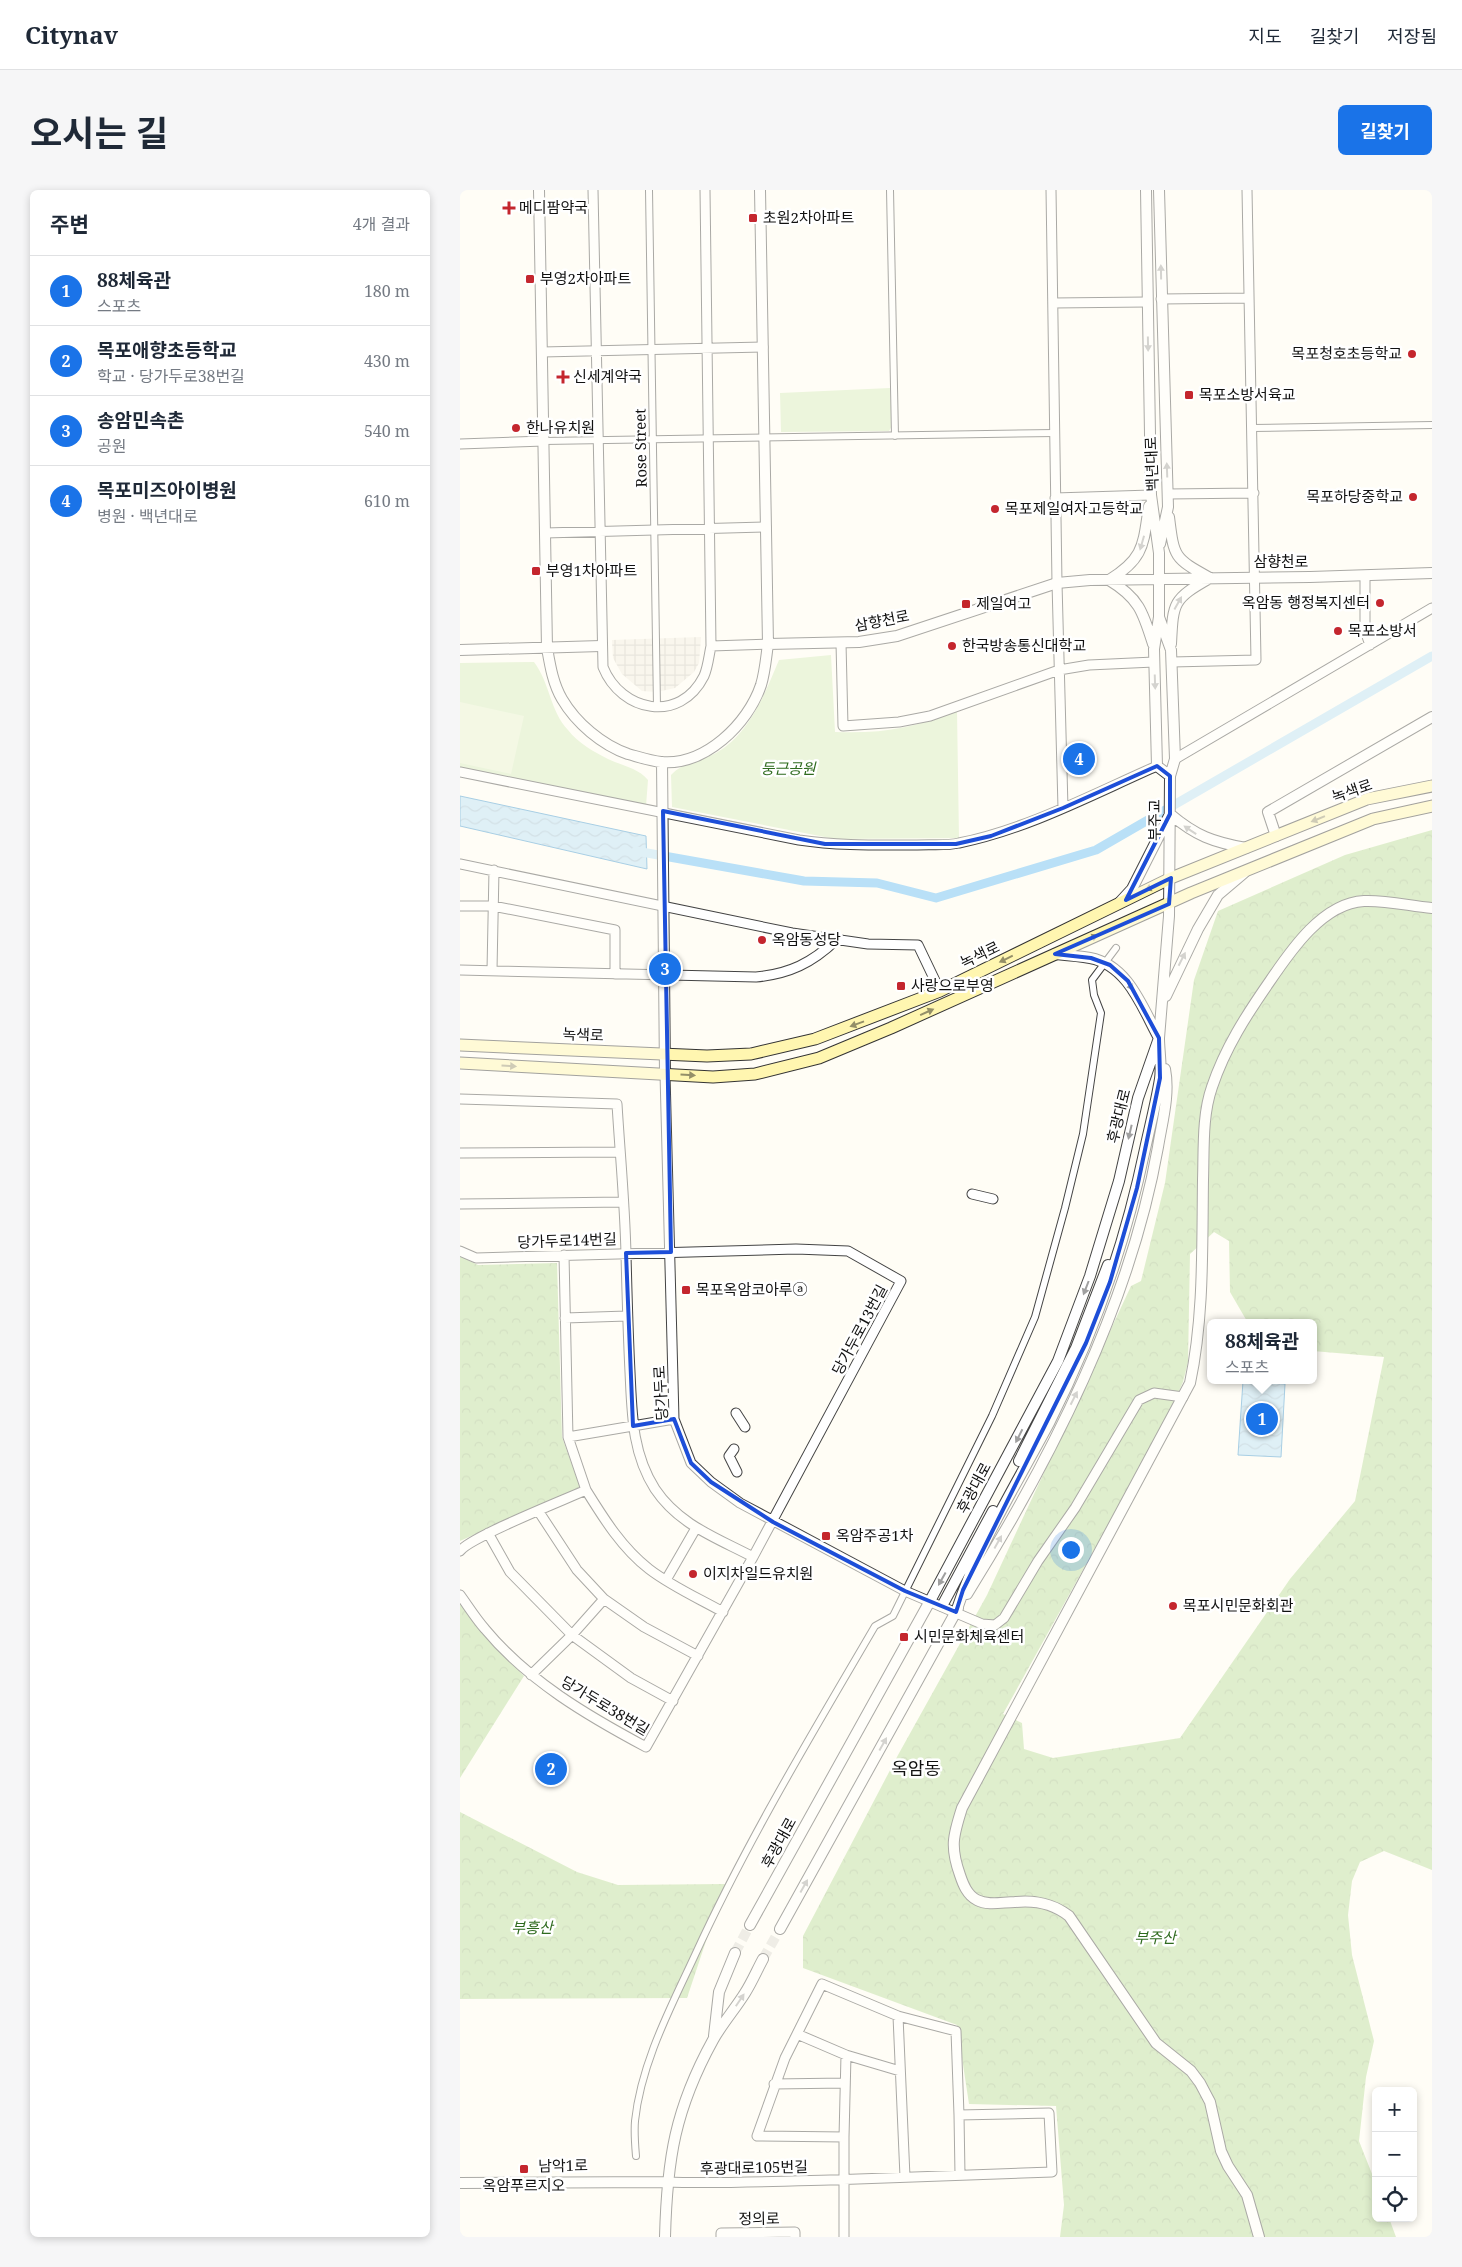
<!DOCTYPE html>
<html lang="ko">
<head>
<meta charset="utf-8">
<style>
  :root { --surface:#fff; --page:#f6f6f7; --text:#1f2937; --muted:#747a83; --line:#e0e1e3; --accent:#1a73e8 }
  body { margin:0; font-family:"Noto Serif","Noto Sans KR",serif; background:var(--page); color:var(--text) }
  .controls { position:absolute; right:15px; bottom:15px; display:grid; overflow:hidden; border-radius:8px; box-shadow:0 2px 8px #0003 }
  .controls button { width:45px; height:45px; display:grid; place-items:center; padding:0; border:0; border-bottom:1px solid var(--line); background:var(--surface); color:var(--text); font:25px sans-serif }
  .you { position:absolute; left:610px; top:1359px; width:18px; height:18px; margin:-12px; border:4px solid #fff; border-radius:50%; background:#1a73e8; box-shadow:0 0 0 8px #1a73e833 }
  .badge { display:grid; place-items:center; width:32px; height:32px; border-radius:50%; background:var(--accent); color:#fff; font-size:16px; font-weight:700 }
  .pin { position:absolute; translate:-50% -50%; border:2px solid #fff; box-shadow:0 1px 5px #0006 }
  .popup { position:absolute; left:747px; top:1129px; width:110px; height:65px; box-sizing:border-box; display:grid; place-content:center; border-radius:8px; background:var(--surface); filter:drop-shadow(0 1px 4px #0005); font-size:16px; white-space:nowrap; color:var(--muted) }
  .popup b { font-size:19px; color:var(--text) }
  .popup::after { content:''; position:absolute; left:50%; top:100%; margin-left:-10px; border:10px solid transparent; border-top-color:var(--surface) }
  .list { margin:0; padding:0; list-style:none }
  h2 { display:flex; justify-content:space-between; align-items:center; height:65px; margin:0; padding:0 20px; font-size:21px }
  h2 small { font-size:16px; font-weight:400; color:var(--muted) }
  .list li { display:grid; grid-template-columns:32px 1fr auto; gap:15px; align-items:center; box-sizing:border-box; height:70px; padding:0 20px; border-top:1px solid var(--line) }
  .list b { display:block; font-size:19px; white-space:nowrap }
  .list p { margin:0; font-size:16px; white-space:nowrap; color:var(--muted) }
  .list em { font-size:16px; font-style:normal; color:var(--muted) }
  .icon { flex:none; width:28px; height:28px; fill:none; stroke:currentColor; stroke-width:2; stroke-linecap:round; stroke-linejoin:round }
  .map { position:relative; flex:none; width:972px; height:2047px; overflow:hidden; border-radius:8px }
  header { display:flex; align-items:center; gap:30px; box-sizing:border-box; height:70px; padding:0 25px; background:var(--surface); border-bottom:1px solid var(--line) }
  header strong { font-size:24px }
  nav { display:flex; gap:28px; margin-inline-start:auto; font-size:18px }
  .intro { display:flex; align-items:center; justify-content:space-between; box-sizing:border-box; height:120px; padding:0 30px }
  h1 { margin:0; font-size:35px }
  .button { padding:12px 22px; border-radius:8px; background:var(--accent); color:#fff; font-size:18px; font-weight:700 }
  main { display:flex; gap:30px; padding:0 30px }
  aside { flex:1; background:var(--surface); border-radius:8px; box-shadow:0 2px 8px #0003 }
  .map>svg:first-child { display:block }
</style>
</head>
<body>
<header>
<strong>Citynav</strong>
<nav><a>지도</a><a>길찾기</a><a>저장됨</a></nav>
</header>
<div class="intro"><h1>오시는 길</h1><a class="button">길찾기</a></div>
<main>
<aside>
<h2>주변<small>4개 결과</small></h2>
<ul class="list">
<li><span class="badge">1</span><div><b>88체육관</b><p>스포츠</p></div><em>180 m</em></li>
<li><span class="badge">2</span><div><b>목포애향초등학교</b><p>학교 · 당가두로38번길</p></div><em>430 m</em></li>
<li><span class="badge">3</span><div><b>송암민속촌</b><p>공원</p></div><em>540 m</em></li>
<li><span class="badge">4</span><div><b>목포미즈아이병원</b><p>병원 · 백년대로</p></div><em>610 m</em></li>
</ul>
</aside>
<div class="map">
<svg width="972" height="2047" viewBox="0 0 972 2047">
  <defs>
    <pattern id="forest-crowns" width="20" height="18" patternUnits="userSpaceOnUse" patternTransform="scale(1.25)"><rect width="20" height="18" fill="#b9dc9c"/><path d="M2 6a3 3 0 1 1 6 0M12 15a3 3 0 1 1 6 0" fill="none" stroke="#9ebc85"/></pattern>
    <pattern id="plaza-grid" width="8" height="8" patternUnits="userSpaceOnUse" patternTransform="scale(1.25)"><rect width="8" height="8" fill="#f1ede2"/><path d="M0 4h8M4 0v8" fill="none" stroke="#cecac1"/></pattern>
    <pattern id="water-waves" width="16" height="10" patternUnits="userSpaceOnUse" patternTransform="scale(1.25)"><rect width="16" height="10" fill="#b9e0f7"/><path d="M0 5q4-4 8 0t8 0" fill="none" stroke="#9ebfd3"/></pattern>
  </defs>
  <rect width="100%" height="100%" fill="#fffdf5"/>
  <path fill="url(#forest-crowns)" fill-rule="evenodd" d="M972,640v1040l-48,-19 -24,11 -8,19 -4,34 4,40 22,86 -8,36 -7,64 17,43v34h13l7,19h-336l4,-32 -8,-99 -87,-2 -12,-79 -154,-57v-32l95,-181 89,-160 144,-309 10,-5 24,-98 29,-203 24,-69 127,-56zM754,1042l15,9 1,51 18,31h65v28l71,6 -29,144 -65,78 -110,159 -127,20 -29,-9 -2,-26 -19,-9 162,-292 18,-40 5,-20 2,-108z
    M0,1066l18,9 79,-2 5,174 18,50 -120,54z
    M0,1414l19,24 45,48 -64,102z
    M0,1622l117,60 41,13 107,-1 -38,114 -227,1z"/>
  <path fill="#d5ebbd" d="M430,198l2,38 -3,5 -108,1 -1,-39z
    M371,465l4,77c45,2 80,-4 122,-21l2,127 -124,1 -163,-32 -1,-32c12,-13 30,-14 45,-22 33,-18 49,-60 63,-93z
    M74,472c16,21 16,49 34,68 10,13 26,22 40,29 15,7 30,9 40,21l-2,26 -186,-38v-105z"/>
  <path fill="#e6f2cf" d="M0,512l64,14 -13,58 -51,-11z"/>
  <path fill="url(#plaza-grid)" d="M241,447l-2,26 -5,9 -19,16 -18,4 -15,-1 -20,-17 -9,-16 -1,-18z"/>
  <path fill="url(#water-waves)" stroke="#3f96cf" d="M0,606l186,40 1,33 -187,-43z
    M783,1191l42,3 -4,73 -43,-2z"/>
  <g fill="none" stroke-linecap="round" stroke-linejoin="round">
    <path stroke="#b9e0f7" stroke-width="9" d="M176,661l168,30 73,2 59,15 160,-48 336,-194"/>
    <path stroke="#dbdad3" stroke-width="10" stroke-dasharray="10 5" stroke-linecap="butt" d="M275,1763l15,-28
      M303,1769l17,-30"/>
    <defs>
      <path id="pedestrian" d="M189,0l8,517
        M430,0l5,246
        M792,238l180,-3
        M84,251l511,-8
        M176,1966c-1,-12 -2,-23 -1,-35 6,-58 36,-114 60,-166 52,-114 117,-221 180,-329l18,-10 99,-200 43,-99 30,-109 18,-74 18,-121 -7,-18 -2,-15 24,-32"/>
      <path id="minor" d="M133,0l10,477c18,45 77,57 101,9 4,-9 5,-21 7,-30l-6,-456
        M591,0l6,393 6,225
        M701,109l88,-1
        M593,113l94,-1
        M82,162l221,-5
        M0,254l84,-3
        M708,304l86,-1
        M595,308l96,-3
        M85,343l221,-6
        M905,386v55l5,14
        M381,453l2,83 56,-4 31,-6 129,-46 30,-5 65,-3
        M251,456l57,-2
        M712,472l84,-2 -9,-470
        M715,569l257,-151
        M0,582l339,68c39,6 79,5 118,5 14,-1 29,1 42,-2 69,-14 134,-49 198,-77
        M0,674l332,69 76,11 50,1 22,46
        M0,716h33l122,24v44
        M0,780l296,7c33,-3 56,-14 80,-37
        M32,780l2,-100
        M205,884l9,345 17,44 20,19 29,21 165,88 77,33 13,1 9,-7 34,-57 37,-53 64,-108 15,-7 29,4
        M0,909l157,5c3,50 8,101 9,151 1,39 2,78 4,117 2,42 2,81 25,117 24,36 62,49 98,68l-107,190c-58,-31 -118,-66 -161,-118 -9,-10 -17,-23 -25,-34
        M0,963l160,-1
        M512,1004l21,5
        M0,1014l163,-2
        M0,1061l16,7 320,-9 52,2 53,30 -148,276
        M104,1065l4,182 106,-18
        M105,1128l62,-2
        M276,1223l9,14
        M274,1259l-5,7 8,16
        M126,1300c18,29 36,58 63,79 22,17 49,29 74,43
        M79,1322l38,58 27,29
        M28,1343l22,39 62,63 59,43 42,23
        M0,1361c10,-14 104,-51 126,-61l-18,-53
        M206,1390l30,-52
        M71,1485l41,-40 32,-36 40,28 54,29
        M438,1826l7,161
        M337,1844l49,21 54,16
        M314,1894l71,-1
        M499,1925l1,60
        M384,1947l2,-82
        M206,1992c55,2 110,-1 164,-2 74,-3 148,-6 222,-8l-3,-59 -90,2 -3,-84 -58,-15 -76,-32 -37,74 -28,78 87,1v100
        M261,2047v-4l74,-1v5"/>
      <path id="tertiary" d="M79,0l8,458c3,17 6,36 15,51 14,24 40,46 66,55 11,3 23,7 33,8 44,4 87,-38 100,-77 4,-13 5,-27 7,-41l-8,-454
        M686,0l5,305 8,58v64l-5,32 3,117 13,10
        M699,0l9,317 -8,37
        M689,316c-6,38 -4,52 -40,74 30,18 34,32 44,64
        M709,327c5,41 5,41 41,61 -37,21 -37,24 -39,66
        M308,454l91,-2 38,-6 160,-53 33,-3 220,-3 122,-4
        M0,460l141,-4
        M202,572l3,312
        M816,646l-8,-24 164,-95
        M660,712l12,-13 38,-75c26,22 43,28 76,34
        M595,764c11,1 23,2 35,4 38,7 52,49 69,80
        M706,806l32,-67 20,-34 26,-22
        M699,848l10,-122 1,-140 5,-17 -4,-109 -12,-33
        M559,1271l57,-113 32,-83
        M507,1404c84,-135 163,-289 191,-447 4,-25 12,-52 7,-78
        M482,1416l51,-95
        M290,1735l180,-324 128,-240 32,-85 29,-95 19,-83 21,-60c0,13 3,28 1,41 -4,24 -10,47 -15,70 -20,96 -52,187 -96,274 -33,62 -71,122 -93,189
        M320,1739l178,-321
        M254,1846l5,-44 16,-39
        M0,1993l206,-1
        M205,2047c2,-78 10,-128 48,-197 9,-16 22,-31 32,-47 7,-11 12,-23 18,-34
        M799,2047l-12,-42 -19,-29 -7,-15 -11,-49 -10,-19 -9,-12 -35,-28 -87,-127c-15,-12 -35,-16 -54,-14 -12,0 -27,4 -38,-2 -10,-5 -14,-16 -17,-25 -10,-28 -7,-39 2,-67l228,-425c14,-66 12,-135 13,-203 1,-30 -1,-65 9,-93 13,-39 35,-73 58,-106 21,-31 53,-78 94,-80 22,-1 46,5 68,7"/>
      <path id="secondary" d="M0,855l247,11 44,-2 64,-15 125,-48 231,-113 196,-79 65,-13
        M0,873l253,14 42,-3 64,-16 72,-30 300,-135 182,-74 59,-13"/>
    </defs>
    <use href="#pedestrian" stroke="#444" stroke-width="8"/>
    <use href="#minor" stroke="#444" stroke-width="11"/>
    <use href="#tertiary" stroke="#444" stroke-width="12"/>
    <use href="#secondary" stroke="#333" stroke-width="13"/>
    <use href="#pedestrian" stroke="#fff" stroke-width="6"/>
    <use href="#minor" stroke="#fff" stroke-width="9"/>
    <use href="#tertiary" stroke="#fff" stroke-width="10"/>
    <use href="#secondary" stroke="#fff6b0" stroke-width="11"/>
  </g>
  <defs><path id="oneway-solid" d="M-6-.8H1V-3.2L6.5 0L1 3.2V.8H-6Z" transform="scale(1.25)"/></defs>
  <g fill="#a0a0a0">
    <use href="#oneway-solid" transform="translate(701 82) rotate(-91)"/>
    <use href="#oneway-solid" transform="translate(688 154) rotate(89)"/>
    <use href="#oneway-solid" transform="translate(707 280) rotate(-92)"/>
    <use href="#oneway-solid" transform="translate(682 353) rotate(106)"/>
    <use href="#oneway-solid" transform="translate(718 413) rotate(-61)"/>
    <use href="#oneway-solid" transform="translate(695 492) rotate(88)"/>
    <use href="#oneway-solid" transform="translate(730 640) rotate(-146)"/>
    <use href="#oneway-solid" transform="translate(722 769) rotate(-63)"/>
    <use href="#oneway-solid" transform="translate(669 794) rotate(55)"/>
    <use href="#oneway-solid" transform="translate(670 942) rotate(103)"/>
    <use href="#oneway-solid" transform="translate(626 1098) rotate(111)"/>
    <use href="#oneway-solid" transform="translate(614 1208) rotate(-63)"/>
    <use href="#oneway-solid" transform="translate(559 1246) rotate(117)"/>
    <use href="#oneway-solid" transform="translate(538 1352) rotate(-61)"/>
    <use href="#oneway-solid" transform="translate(482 1389) rotate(119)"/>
    <use href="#oneway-solid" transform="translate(423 1554) rotate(-61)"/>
    <use href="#oneway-solid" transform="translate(344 1696) rotate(-61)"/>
    <use href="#oneway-solid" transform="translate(280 1810) rotate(-56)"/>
  </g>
  <g fill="#948f68">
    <use href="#oneway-solid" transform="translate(858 629) rotate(158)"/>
    <use href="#oneway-solid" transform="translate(692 697) rotate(155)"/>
    <use href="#oneway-solid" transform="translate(631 748) rotate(-24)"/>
    <use href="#oneway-solid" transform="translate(546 769) rotate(154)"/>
    <use href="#oneway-solid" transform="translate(467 822) rotate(-24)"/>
    <use href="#oneway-solid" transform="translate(397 834) rotate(160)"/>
    <use href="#oneway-solid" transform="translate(49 876) rotate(3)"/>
    <use href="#oneway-solid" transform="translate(228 885) rotate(3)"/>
  </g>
  <path d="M0 0H972V2047H0ZM697,576l13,10v38l-44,86 45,-22 -2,26 -114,50 36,4 19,7 18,16 31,57 1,40 -23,110 -27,94 -24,61 -123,247 -7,22 -51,-21 -132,-69 -62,-40 -20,-19 -17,-44 -41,7 -7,-173 45,-1 -8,-441 162,33h131l35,-8 72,-28z" fill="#fffdf5" fill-opacity=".55" fill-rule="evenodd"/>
  <path fill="none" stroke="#1d4ed8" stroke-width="4" stroke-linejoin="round" d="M697,576l13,10v38l-44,86 45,-22 -2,26 -114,50 36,4 19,7 18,16 31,57 1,40 -23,110 -27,94 -24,61 -123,247 -7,22 -51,-21 -132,-69 -62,-40 -20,-19 -17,-44 -41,7 -7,-173 45,-1 -8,-441 162,33h131l35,-8 72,-28z"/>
  <g fill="#c4262e" stroke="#fff" stroke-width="2">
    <path d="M46.5 10.5h5v5h5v5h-5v5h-5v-5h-5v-5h5z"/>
    <rect x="288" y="23" width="10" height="10" rx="2.5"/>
    <rect x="65" y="84" width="10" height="10" rx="2.5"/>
    <circle cx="952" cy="164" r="5"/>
    <path d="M100.5 179.5h5v5h5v5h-5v5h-5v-5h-5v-5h5z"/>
    <rect x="724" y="200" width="10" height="10" rx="2.5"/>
    <circle cx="56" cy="238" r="5"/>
    <circle cx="953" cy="307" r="5"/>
    <circle cx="535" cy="319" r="5"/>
    <rect x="71" y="376" width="10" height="10" rx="2.5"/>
    <circle cx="920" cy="413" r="5"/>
    <rect x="501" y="409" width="10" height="10" rx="2.5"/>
    <circle cx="878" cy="441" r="5"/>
    <circle cx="492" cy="456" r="5"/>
    <circle cx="302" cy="750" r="5"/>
    <rect x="436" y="791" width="10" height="10" rx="2.5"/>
    <rect x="221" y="1095" width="10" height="10" rx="2.5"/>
    <rect x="361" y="1341" width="10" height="10" rx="2.5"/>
    <circle cx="233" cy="1384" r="5"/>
    <circle cx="713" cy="1416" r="5"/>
    <rect x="439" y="1442" width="10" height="10" rx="2.5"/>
    <rect x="59" y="1974" width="10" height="10" rx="2.5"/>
  </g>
  <g text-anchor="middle" stroke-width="5" stroke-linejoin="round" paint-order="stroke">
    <g font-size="15" fill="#111" stroke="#fff" text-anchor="start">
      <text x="59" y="23">메디팜약국</text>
      <text x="303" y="33">초원2차아파트</text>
      <text x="80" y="94">부영2차아파트</text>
      <text x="942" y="169" text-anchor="end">목포청호초등학교</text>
      <text x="113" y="192">신세계약국</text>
      <text x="739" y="210">목포소방서육교</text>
      <text x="66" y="243">한나유치원</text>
      <text x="943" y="312" text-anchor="end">목포하당중학교</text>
      <text x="545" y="324">목포제일여자고등학교</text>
      <text x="86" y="386">부영1차아파트</text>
      <text x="910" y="418" text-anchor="end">옥암동 행정복지센터</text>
      <text x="516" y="419">제일여고</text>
      <text x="888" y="446">목포소방서</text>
      <text x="502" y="461">한국방송통신대학교</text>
      <text x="312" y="755">옥암동성당</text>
      <text x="451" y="801">사랑으로부영</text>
      <text x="236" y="1105">목포옥암코아루ⓐ</text>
      <text x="376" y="1351">옥암주공1차</text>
      <text x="243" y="1389">이지차일드유치원</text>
      <text x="723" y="1421">목포시민문화회관</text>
      <text x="454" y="1452">시민문화체육센터</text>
      <text x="64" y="2001" text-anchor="middle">옥암푸르지오</text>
    </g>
    <g font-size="15" fill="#111" stroke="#fff">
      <text transform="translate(181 258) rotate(-91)" y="5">Rose Street</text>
      <text transform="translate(692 274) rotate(-92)" y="5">백년대로</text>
      <text x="821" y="377">삼향천로</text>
      <text transform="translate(422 431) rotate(-11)" y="5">삼향천로</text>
      <text transform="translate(892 601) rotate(-19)" y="5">녹색로</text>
      <text transform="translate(695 630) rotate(-90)" y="5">부주교</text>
      <text transform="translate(520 765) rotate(-26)" y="5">녹색로</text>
      <text transform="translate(123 845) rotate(2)" y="5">녹색로</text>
      <text transform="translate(659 926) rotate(-76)" y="5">후광대로</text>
      <text transform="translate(107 1051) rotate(-2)" y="5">당가두로14번길</text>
      <text transform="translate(400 1140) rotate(-62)" y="5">당가두로13번길</text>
      <text transform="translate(201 1203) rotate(-93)" y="5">당가두로</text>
      <text transform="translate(514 1298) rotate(-62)" y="5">후광대로</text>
      <text transform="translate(145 1516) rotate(31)" y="5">당가두로38번길</text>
      <text transform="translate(319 1653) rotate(-61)" y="5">후광대로</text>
      <text transform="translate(103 1976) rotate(-1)" y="5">남악1로</text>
      <text transform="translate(294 1978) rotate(-1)" y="5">후광대로105번길</text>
      <text transform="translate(299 2029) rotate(-1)" y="5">정의로</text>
    </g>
    <g font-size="15" font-style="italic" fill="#2f6b1f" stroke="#fff">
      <text x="328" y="584">둥근공원</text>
      <text x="72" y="1743">부흥산</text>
      <text x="695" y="1753">부주산</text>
    </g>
    <g font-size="18" fill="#111" stroke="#fff">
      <text x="456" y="1585">옥암동</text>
    </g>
  </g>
</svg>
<div class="controls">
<button>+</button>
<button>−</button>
<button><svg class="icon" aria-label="locate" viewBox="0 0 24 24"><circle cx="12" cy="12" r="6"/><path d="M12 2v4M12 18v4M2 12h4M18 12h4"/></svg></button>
</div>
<div class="you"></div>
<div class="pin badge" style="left:802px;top:1229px">1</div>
<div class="popup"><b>88체육관</b>스포츠</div>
<div class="pin badge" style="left:91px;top:1579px">2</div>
<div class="pin badge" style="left:205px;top:779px">3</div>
<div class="pin badge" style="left:619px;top:569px">4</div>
</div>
</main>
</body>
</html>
